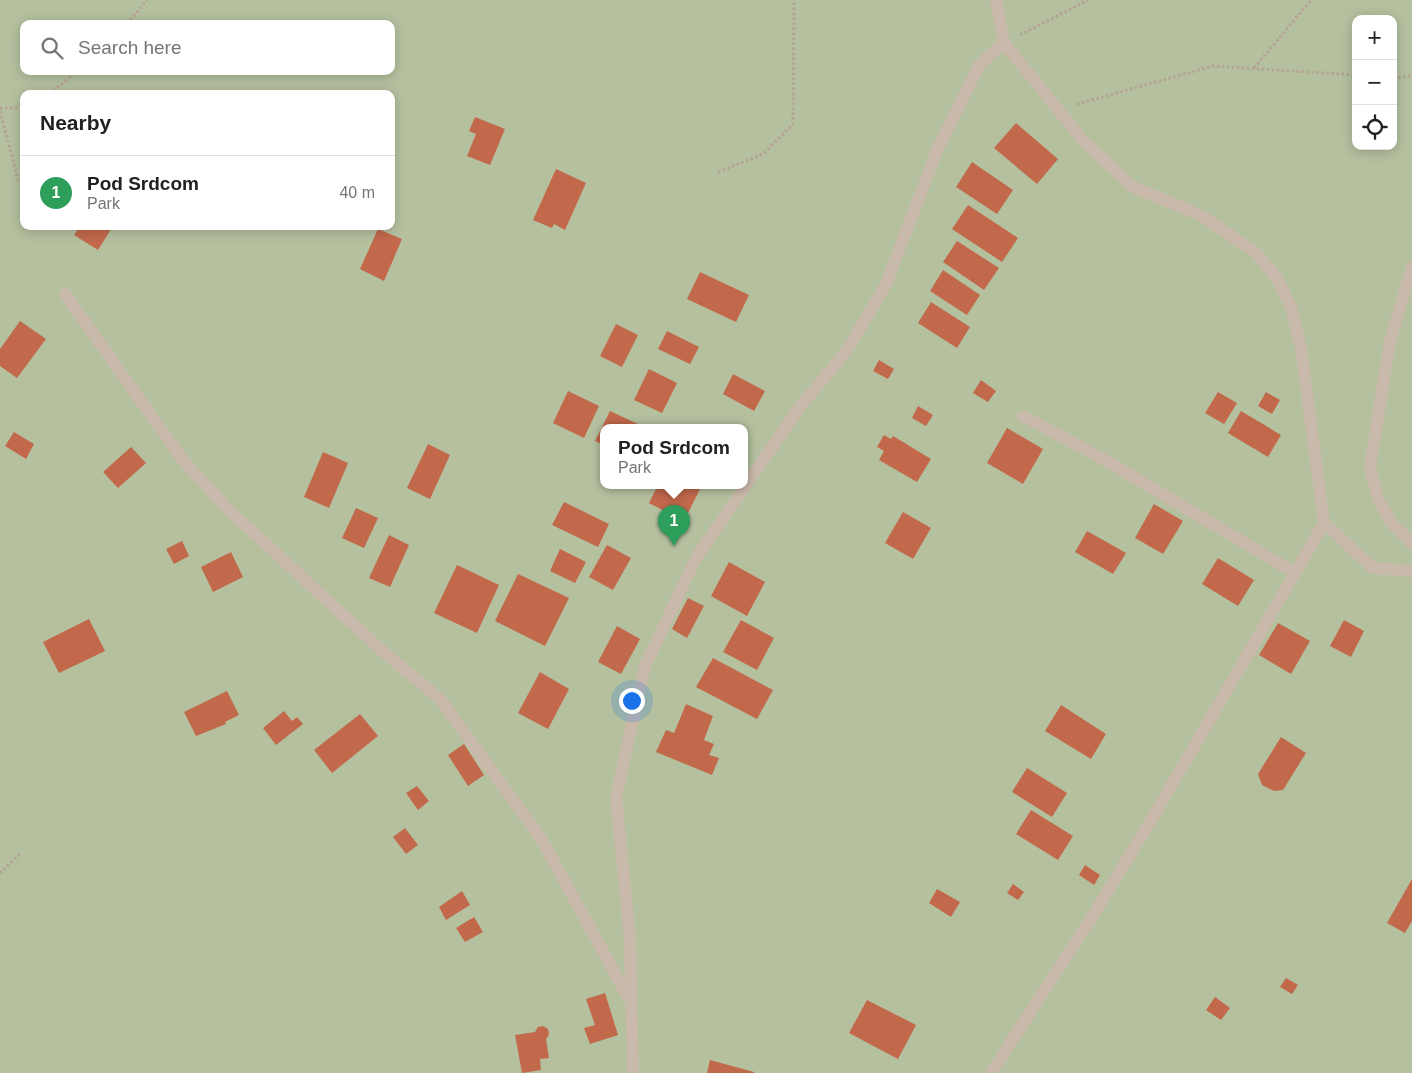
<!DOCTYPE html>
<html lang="en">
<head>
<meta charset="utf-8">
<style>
  :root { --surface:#fff; --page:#f2f2f2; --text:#202124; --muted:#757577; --line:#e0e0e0; --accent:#d93025 }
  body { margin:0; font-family:Arial,sans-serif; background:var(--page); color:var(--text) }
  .controls { position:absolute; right:15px; top:15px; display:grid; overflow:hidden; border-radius:10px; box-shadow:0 2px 12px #0003 }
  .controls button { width:45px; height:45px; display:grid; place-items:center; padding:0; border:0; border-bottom:1px solid var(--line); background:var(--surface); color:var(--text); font:25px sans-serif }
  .you { position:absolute; left:631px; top:700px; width:18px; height:18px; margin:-12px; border:4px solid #fff; border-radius:50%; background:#1a73e8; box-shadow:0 0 0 8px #1a73e833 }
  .badge { display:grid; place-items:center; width:32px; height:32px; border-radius:50%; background:var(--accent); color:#fff; font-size:16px; font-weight:700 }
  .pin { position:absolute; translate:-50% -41px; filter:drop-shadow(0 1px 2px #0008) }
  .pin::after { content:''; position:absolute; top:26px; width:18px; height:15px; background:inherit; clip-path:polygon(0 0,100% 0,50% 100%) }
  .popup { position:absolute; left:600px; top:424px; width:148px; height:65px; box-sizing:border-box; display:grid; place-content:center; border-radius:10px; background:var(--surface); filter:drop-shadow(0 1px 4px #0005); font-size:16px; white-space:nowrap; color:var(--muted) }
  .popup b { font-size:19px; color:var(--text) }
  .popup::after { content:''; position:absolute; left:50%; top:100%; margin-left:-10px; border:10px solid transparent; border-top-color:var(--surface) }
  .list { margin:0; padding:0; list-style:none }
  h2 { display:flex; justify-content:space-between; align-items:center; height:65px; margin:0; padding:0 20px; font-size:21px }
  h2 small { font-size:16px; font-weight:400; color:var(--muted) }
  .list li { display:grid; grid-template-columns:32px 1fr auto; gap:15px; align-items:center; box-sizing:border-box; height:75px; padding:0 20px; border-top:1px solid var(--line) }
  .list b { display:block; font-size:19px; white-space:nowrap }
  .list p { margin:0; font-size:16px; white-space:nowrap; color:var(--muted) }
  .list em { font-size:16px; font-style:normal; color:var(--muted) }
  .icon { flex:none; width:28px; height:28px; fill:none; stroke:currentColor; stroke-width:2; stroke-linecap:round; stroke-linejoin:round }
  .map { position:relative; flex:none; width:1412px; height:1073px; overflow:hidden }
  .search { position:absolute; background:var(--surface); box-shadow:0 2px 12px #0003; left:20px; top:20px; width:375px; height:55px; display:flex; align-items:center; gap:12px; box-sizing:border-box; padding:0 18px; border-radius:10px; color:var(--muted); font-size:19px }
  .panel { position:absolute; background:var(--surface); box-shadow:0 2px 12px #0003; left:20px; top:90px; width:375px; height:140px; border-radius:10px }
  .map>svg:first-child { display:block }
</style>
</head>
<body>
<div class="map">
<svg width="1412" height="1073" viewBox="0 0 1412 1073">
  <rect width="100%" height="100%" fill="#f2e8de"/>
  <path fill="#b4c09e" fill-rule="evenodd" d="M0,0h1412v1073h-1412zM1356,19h37v127h-37zM24,24h367v47h-367zM24,94h367v132h-367zM604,427h140v58h-140z"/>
  <path fill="#c2694c" d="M475,117l30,12 -15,36 -23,-9 9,-22 -7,-3z
    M1016,123l42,36 -21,25 -43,-36z
    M972,162l41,28 -16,24 -41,-27z
    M556,169l30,14 -21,47 -11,-6 -2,4 -19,-8z
    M968,205l50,33 -16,24 -50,-33z
    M80,226h33l-15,24 -24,-15z
    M378,229l24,10 -18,42 -24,-12z
    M957,241l42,27 -15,22 -41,-28z
    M943,270l37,25 -13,20 -37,-24z
    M700,272l49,23 -13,27 -49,-23z
    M931,302l39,25 -13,21 -39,-25z
    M20,321l26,18 -29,39 -17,-12v-17z
    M616,324l22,11 -16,32 -22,-11z
    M667,331l32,16 -9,17 -32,-15z
    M879,360l15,9 -6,10 -15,-8z
    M649,369l28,14 -15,30 -28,-13z
    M733,374l32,17 -11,20 -31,-17z
    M981,380l15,11 -8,11 -15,-9z
    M568,391l31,15 -15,32 -31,-15z
    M1218,392l19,11 -13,21 -19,-11z
    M1266,392l14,8 -8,14 -14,-8z
    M918,406l15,9 -7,11 -14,-8z
    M610,411l30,14 -1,2h-35v18l-9,-4z
    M1241,411l40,24 -13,22 -40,-24z
    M1007,428l36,21 -20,35 -36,-21z
    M14,432l20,12 -8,15 -21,-13z
    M884,435l7,4 2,-3 38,23 -14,23 -38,-22 5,-9 -7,-4z
    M428,444l22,11 -20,44 -23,-11z
    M131,447l15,16 -28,25 -15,-16z
    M323,452l25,11 -19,45 -25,-11z
    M658,485h33l9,4 -16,32 -35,-18z
    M564,502l45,22 -11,23 -46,-22z
    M1154,504l29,17 -20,33 -28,-16z
    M356,508l22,10 -14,30 -22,-10z
    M903,512l28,16 -18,31 -28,-16z
    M1087,531l39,22 -13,21 -38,-22z
    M389,535l20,10 -19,42 -21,-9z
    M182,541l7,15 -15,8 -8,-15z
    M607,545l24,13 -18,32 -24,-13z
    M560,549l26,13 -11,21 -25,-12z
    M231,552l12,25 -30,15 -12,-25z
    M1218,558l36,22 -16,26 -36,-22z
    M729,562l36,20 -18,34 -36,-20z
    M457,565l42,20 -22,48 -43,-20z
    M518,574l51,24 -24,48 -50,-25z
    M688,598l16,8 -17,32 -15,-9z
    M89,619l16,32 -46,22 -16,-31z
    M741,620l33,18 -17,32 -34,-18z
    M1344,620l20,11 -13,26 -21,-11z
    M1278,623l32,18 -19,33 -32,-19z
    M617,626l23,13 -19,35 -23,-12z
    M713,658l60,32 -16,29 -61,-32z
    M540,672l29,17 -21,40 -30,-16z
    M227,691l12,24 -14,7 1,2 -30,12 -12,-24z
    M686,704l27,12 -9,24 10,4 -5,11 10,3 -7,17 -56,-23 10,-22 8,3z
    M1061,705l45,29 -15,25 -46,-28z
    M284,711l8,10 5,-4 6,7 -27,21 -13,-17z
    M360,714l18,22 -46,37 -18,-23z
    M1281,737l25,16 -23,37 -9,1 -12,-6 -4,-11z
    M464,744l20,31 -16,11 -20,-31z
    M1027,768l40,25 -15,24 -40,-25z
    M417,786l12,15 -11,9 -12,-17z
    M1031,810l42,26 -15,24 -42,-26z
    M405,828l13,17 -12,9 -13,-17z
    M1085,865l15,10 -6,10 -15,-10z
    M1412,879v42l-7,12 -18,-10z
    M1013,884l11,8 -6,8 -11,-7z
    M937,889l23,13 -9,15 -22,-14z
    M462,891l8,14 -24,15 -7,-13z
    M474,917l9,15 -18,10 -9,-14z
    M1286,978l12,7 -6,9 -12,-7z
    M605,993l13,42 -28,9 -6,-16 11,-3 -9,-26z
    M1215,997l15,11 -9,12 -15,-10z
    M867,1000l49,25 -18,34 -49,-26z
    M543,1026l5,3 1,6 -3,4 3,19 -9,1 1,11 -19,3 -7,-38 20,-3 3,-5z
    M710,1060l44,12v1h-47z"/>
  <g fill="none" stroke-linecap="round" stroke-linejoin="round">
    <path stroke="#b5a394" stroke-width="3" stroke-dasharray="2.5 2.5" stroke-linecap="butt" d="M127,24l20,-24
      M1020,35l68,-35
      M1254,68l57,-68
      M1393,78l19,-2
      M49,94l29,-23
      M1077,104l136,-38 143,9
      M0,108h14l10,-4
      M0,111l18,69
      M718,172l45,-18 30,-30 1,-124
      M0,873l21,-20"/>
    <path stroke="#c9b9aa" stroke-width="12" d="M996,0l8,43 77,95 50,48 69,29 55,37 22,26 14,29 10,41 23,175 49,45 39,3
      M1412,267l-22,74 -20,126 8,32 15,26 19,18
      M65,294l120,169 47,50 147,135 61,51 102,141 87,159
      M1023,416l82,44 190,113
      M633,1073l-3,-134 -14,-142 29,-131 51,-108 103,-150 49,-59 38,-65 52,-136 41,-83 25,-22
      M991,1073l106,-164 59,-97 168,-289"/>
  </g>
</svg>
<div class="controls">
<button>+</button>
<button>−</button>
<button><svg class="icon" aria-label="locate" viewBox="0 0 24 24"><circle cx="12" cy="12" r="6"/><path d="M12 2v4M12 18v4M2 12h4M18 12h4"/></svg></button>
</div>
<div class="you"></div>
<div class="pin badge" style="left:674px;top:546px;background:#2e9e5b">1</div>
<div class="popup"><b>Pod Srdcom</b>Park</div>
<div class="search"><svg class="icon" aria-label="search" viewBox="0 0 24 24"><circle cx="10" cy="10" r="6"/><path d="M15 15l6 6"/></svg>Search here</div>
<section class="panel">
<h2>Nearby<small></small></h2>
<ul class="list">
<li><span class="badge" style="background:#2e9e5b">1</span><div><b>Pod Srdcom</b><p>Park</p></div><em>40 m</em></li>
</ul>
</section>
</div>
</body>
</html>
